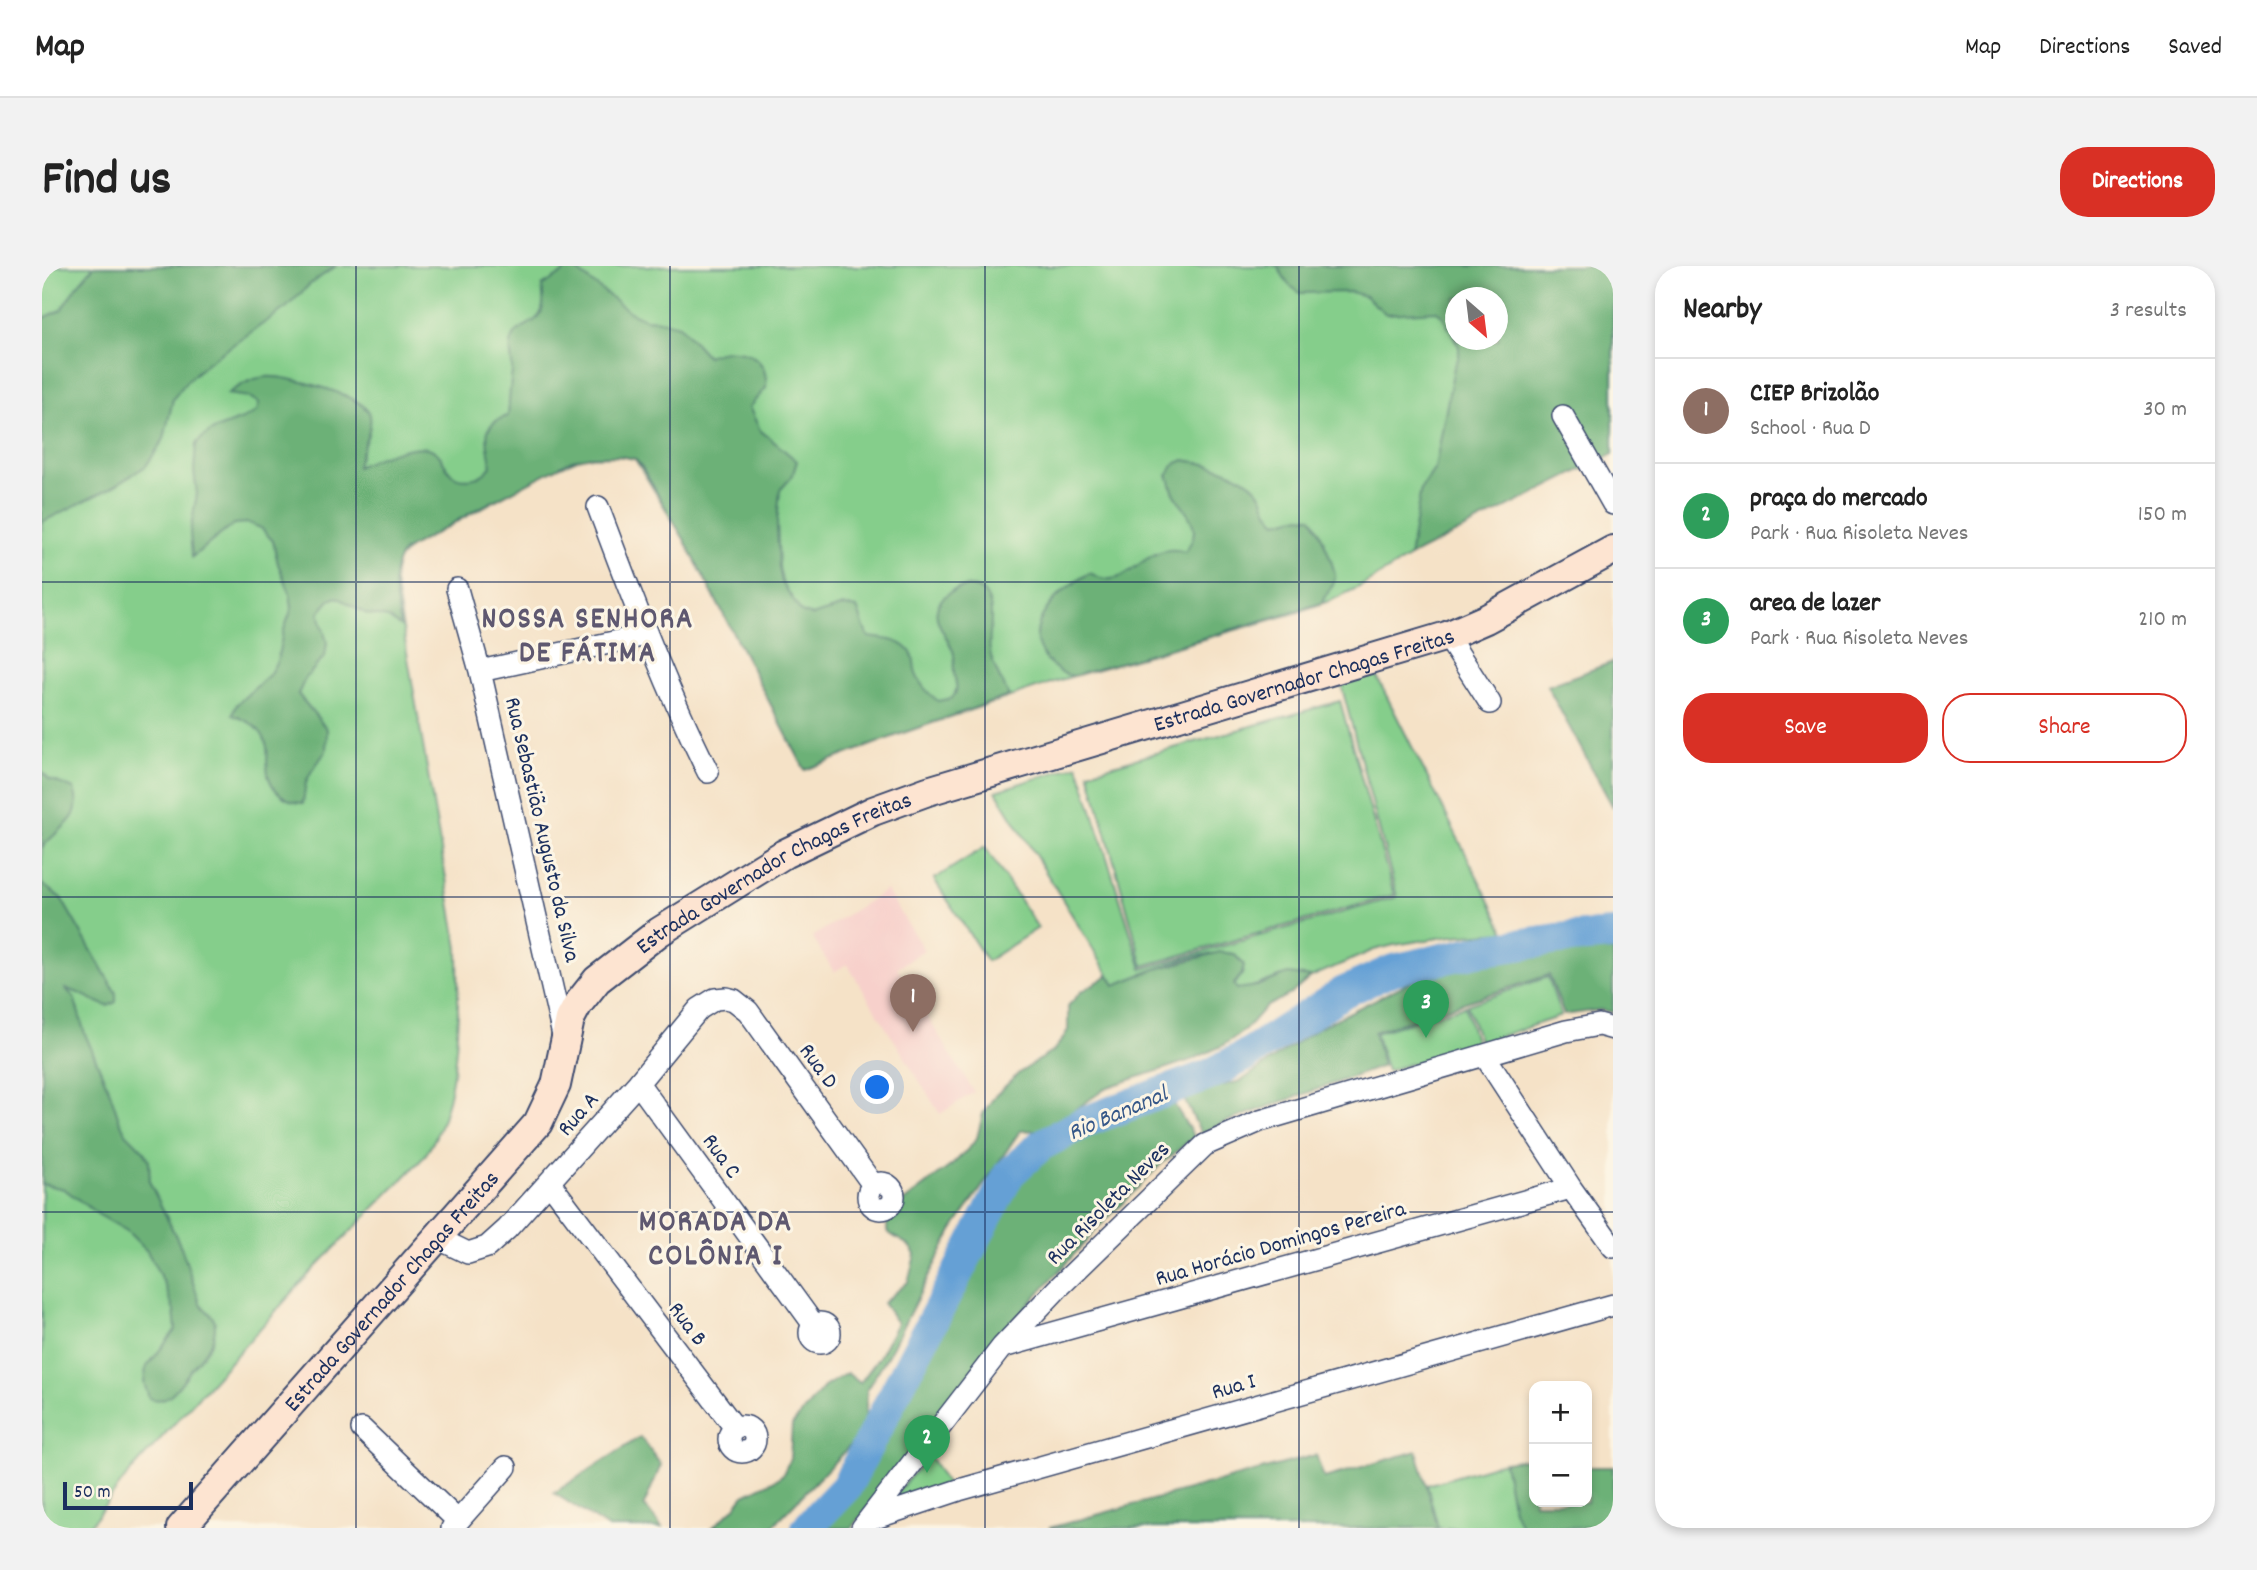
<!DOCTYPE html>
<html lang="en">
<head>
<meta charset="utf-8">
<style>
  :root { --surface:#fff; --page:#f2f2f2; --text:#222; --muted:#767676; --line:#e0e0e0; --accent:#d93025 }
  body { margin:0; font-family:Dekko,sans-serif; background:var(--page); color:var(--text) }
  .controls { position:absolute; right:21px; bottom:21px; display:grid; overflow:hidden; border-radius:14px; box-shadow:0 4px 10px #0003 }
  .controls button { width:63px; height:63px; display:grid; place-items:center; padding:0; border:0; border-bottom:2px solid var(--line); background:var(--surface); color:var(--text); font:35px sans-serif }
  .compass { position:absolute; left:1403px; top:21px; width:63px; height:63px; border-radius:50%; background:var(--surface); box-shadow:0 4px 10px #0003; rotate:152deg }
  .scale { position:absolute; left:21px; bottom:18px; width:130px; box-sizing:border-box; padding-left:7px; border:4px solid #1b2f5e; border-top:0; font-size:19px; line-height:24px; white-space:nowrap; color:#1b2f5e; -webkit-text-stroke:5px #fcf5e5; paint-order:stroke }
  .you { position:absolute; left:836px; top:822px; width:24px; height:24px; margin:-18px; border:5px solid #fff; border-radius:50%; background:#1a73e8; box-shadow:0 0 0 10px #1a73e833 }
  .badge { display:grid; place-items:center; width:46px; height:46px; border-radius:50%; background:var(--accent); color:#fff; font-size:23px; font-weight:700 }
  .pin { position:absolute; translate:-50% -58px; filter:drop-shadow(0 2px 4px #0008) }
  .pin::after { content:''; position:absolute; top:37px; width:24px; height:21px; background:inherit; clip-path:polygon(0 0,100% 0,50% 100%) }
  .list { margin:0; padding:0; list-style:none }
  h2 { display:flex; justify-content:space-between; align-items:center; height:91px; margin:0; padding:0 28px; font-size:30px }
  h2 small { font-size:23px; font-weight:400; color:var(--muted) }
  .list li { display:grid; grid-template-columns:46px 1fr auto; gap:21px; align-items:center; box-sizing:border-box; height:105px; padding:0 28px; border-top:2px solid var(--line) }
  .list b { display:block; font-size:26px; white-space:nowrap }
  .list p { margin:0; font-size:23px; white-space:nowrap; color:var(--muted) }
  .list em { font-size:23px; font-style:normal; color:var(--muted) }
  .actions { display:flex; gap:14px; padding:21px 28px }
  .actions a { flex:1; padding:16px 0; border:2px solid var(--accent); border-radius:28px; text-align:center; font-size:24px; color:var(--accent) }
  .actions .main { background:var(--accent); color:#fff }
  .map { position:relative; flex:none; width:1571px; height:1262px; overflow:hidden; border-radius:28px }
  header { display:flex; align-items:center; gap:42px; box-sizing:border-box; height:98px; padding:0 35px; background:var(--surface); border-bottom:2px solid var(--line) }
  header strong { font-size:33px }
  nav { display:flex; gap:38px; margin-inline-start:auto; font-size:24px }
  .intro { display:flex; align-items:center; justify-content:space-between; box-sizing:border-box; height:168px; padding:0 42px }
  h1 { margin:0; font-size:49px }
  .button { padding:18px 32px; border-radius:28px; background:var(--accent); color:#fff; font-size:24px; font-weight:700 }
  main { display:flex; gap:42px; padding:0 42px }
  aside { flex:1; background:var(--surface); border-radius:28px; box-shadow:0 4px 10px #0003 }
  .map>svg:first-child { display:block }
</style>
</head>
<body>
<header>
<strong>Map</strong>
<nav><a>Map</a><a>Directions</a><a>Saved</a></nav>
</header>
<div class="intro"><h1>Find us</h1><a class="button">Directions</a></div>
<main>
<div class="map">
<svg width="1571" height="1262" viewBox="0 0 1571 1262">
  <rect width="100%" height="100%" fill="#fcf5e5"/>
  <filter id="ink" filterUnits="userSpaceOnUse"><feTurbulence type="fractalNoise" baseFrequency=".0143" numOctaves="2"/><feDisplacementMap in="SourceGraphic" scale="14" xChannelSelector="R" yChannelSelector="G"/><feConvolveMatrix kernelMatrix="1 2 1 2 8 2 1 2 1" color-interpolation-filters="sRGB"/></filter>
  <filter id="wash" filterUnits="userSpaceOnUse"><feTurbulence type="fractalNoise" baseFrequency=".00686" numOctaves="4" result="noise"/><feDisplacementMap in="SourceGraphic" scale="28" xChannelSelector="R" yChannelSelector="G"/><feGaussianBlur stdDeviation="1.57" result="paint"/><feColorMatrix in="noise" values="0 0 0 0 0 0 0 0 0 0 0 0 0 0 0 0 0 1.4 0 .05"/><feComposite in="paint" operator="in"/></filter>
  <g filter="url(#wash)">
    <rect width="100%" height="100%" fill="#f5e2c7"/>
    <path fill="#f7d0cb" d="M844,624l38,60 -27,18 77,124 -34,22 -93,-150 -13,8 -22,-35z"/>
    <path fill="#85ce8b" stroke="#507e74" stroke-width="2" fill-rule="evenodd" d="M0,0h1571v188l-188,94 -64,38 -29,14 -37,13 -235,67 -157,53 -98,37 -121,-231 -49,-80 -16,-3 -37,1 -35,15 -136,75 -14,13 -3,17 64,371c1,61 3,158 -34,209l-113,115 -185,205 -38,51h-46zM1414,32h42v42h-42z
      M1333,407l130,259 -53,4 -58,9 -20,5 -63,27 -29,-1 -39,14 -7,-1 -2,-3 8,-12 2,-9 -10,-11c-37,-5 -85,18 -119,31l-119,-194 82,-26 64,204 255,-72 -56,-213z
      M1298,435l54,194 -251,71 -54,-194z
      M943,581l53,81 -51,33 -53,-82z
      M1506,711l13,39 -81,27 -13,-38z
      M1423,740l11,38 -89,27 -12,-38z
      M887,1189l21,35 -65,17z
      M1462,1196l9,48 10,18h-85l-11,-43z"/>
    <path fill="#6cb177" stroke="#44706a" stroke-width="2" fill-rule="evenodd" d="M52,0h242l-27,19 -22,22 -80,56 -20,18 -14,18 -9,40 -18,27 -35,22 -69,34v-203l19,-9 15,-23z
      M525,0l9,4 54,42 15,7 14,1 20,5 28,31c28,-12 62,-4 59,32l-17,19 11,23 37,31 -5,16 -12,13 -3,33 2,44 3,15 19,30 11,4 31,-10 14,2c5,11 5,20 12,29 12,2 29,2 38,11 9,7 6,17 9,26 4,11 13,20 22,27l14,-3c8,-10 3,-15 2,-25 -1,-8 2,-15 -1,-22 -6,-17 -27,-35 -10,-53 6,-6 14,-10 23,-11 7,-1 15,2 19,7 12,15 2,41 5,58 3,16 12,30 19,44l-106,37 -98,37 -121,-231 -42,-72 -7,-8 -16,-3h-28l-19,4 -98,51 -70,40c-18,21 -7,52 -3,76l-13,-9 -21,-4 -30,-17 -7,3 -11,13 8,30 -2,13 -20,23 -7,15 29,35 -1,22 -15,21 -5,10 -3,21c-16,0 -32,-13 -35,-29 -3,-14 3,-25 -5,-38 -7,-12 -19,-17 -31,-21l5,-11 32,-29 8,-14 6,-29 9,-24 -2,-15 -12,-29 -5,-23 -12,-13 -13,-5 -14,1 -42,33 -2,-25 7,-38 -3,-23 2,-27c19,-22 41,-18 61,-33l2,-8 -10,-6 -22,-3c12,-8 24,-16 39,-17 20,-2 99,18 104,38 3,18 -11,35 -13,52 15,-8 58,-25 74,-18 19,9 12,35 42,29 7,-1 14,-6 18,-12 -2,-24 -14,-41 17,-50 1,-16 2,-30 4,-45 1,-9 -3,-18 -1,-27 6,-29 39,-9 31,-58l21,-13z
      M1235,0h336v188l-204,103 12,-68 14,-21 19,-101 5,-10v-10l-17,-32 -5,-4 -51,3 -21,-18 -14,-4 -51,1 -11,-8zM1414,32h42v42h-42z
      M1142,194c22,3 58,12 73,29 10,11 6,21 20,33l23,-6 12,1c5,7 25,54 23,62 -2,7 -10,17 -13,24l-248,73c-13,-2 -19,-7 -28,-17 -28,-34 16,-71 44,-86 4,2 11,6 16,6 28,3 42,-39 79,-27 21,-27 0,-37 -12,-61 -2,-5 -3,-11 -5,-16l5,-10z
      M1571,396v145l-66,-121z
      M0,505l7,8 25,10c11,32 -15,37 -32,59z
      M0,618l19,14 55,95v9l-8,4c-13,-3 -26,-14 -42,-17l8,8 11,37 25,58 10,30 6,11 19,19 4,8 1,23 31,64 19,56c5,8 15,12 15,21 1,21 -15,32 -25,47 -10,13 -21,35 -41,27l-5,-15 2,-15 30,-39 -2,-18 -10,-28 -17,-32 -20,-20 -28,-16 -35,-26 -22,-5z
      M1531,682l40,3v61l-14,-2 -35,5 -15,-40 -175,57 9,34 -158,56 -24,11 -19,-38 59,-14 77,-53 92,-46 100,-28z
      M1178,686l14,2 10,11 -2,9 -8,10 3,5 20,-3 31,-12 23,3 -20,17 -26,13 -20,23 -23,16 -31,14 -83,27 -55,38 -11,5 -22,1 -68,100 -64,124 -21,34 -2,36 -2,7 -92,96h-59l21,-19 11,-14 33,-16 6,-5 7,-15 2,-34 32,-38 23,-14 13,10 19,-26 18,-34 -14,-20 25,-21 7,-27c-5,-14 -18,-14 -28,-24v-9l16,-20 50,-38 17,-17 7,-9 6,-24 11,-17 25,-24 34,-22 9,-11 6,-10v-24l13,-14 28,-17 6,10 38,-15z
      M1129,833l23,38 -34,28 -63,64 -107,118 -138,181h-36l35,-41 72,-134 47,-97 37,-62 15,-18 30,-25 16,-10z
      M598,1171l21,28 -17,40 18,23h-54l-54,-35z
      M1375,1185l21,77h-389l267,-73 8,23z
      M1492,1192v44h53v-35h26v61l-91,-1 -9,-17 -9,-48z"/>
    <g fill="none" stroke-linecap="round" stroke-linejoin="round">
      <path stroke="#65a0d5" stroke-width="32" d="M765,1262l39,-41 163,-313 32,-29 46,-24 122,-46 36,-19 99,-64 49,-22 85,-19 80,-12 55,-4"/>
    </g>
  </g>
  <g filter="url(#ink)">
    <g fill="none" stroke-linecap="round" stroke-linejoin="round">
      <defs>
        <path id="minor" d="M1521,150l50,88
          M556,241c34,90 67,179 110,265
          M415,323l23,82 84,369
          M1405,370l43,67
          M438,405l166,-36
          M1443,790l86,132 42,59
          M596,817l176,242
          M826 930a13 13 0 1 1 26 0a13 13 0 1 1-26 0Z
          M508,917l185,245
          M395,972l31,15 19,-6 20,-18 131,-146 61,-74 16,-10 11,-1 8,2 14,11 125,174
          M768 1067a10 10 0 1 1 20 0a10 10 0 1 1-20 0Z
          M961,1081l568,-159
          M687 1173a13 13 0 1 1 26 0a13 13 0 1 1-26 0Z
          M320,1163l96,92
          M827,1254l90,-30 654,-185
          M410,1262l54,-61
          M820,1262l140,-181 55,-58 148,-144 55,-24 306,-90 33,-6 14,4"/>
        <g id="secondary">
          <path id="s1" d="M139,1262l357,-405 18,-38 14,-66 8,-15 19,-24 62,-48 125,-78 89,-43 55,-20 519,-155 39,-17 127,-69"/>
        </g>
      </defs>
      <use href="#minor" stroke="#3c4a6e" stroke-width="24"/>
      <use href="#secondary" stroke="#3c4a6e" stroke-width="32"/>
      <use href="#minor" stroke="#fff" stroke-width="21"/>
      <use href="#secondary" stroke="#fde4d1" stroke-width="28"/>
    </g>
  </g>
  <path fill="none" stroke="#1b2f5e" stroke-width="2" stroke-opacity="0.55" d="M314,0v1262M628,0v1262M943,0v1262M1257,0v1262M0,316h1571M0,631h1571M0,946h1571"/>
  <g text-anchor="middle" stroke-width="6" stroke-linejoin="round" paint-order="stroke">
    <g font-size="23" fill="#1b2f5e" stroke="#fcf5e5">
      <text dy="8" stroke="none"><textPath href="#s1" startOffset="1472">Estrada Governador Chagas Freitas</textPath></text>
      <text transform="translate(502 563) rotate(77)" y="8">Rua Sebastião Augusto da Silva</text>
      <text dy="8" stroke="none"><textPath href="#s1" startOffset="905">Estrada Governador Chagas Freitas</textPath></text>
      <text transform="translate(778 799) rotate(54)" y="8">Rua D</text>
      <text transform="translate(535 847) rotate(-49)" y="8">Rua A</text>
      <text transform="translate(681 889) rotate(54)" y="8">Rua C</text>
      <text transform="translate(1065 936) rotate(-45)" y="8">Rua Risoleta Neves</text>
      <text transform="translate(1238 976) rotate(-16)" y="8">Rua Horácio Domingos Pereira</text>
      <text dy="8" stroke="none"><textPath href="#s1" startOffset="317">Estrada Governador Chagas Freitas</textPath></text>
      <text transform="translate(647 1057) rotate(53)" y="8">Rua B</text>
      <text transform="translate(1191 1119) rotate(-16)" y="8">Rua I</text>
    </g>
    <g font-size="24" font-style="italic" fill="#355788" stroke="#fcf5e5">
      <text transform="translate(1075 846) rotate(-23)" y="8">Rio Bananal</text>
    </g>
    <g font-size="30" font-weight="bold" letter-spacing="2" fill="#5e5870" stroke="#fcf5e5">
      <text x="546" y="361">NOSSA SENHORA<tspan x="546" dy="34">DE FÁTIMA</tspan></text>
      <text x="674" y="964">MORADA DA<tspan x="674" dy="34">COLÔNIA I</tspan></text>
    </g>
  </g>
</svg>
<div class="controls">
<button>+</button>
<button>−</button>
</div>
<svg class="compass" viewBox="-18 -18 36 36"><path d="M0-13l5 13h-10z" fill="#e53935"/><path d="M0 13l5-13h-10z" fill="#767676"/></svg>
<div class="scale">50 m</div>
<div class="you"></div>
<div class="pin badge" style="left:871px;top:766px;background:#8d6e63">1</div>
<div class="pin badge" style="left:885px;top:1207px;background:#2e9e5b">2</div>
<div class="pin badge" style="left:1384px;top:772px;background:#2e9e5b">3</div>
</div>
<aside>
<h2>Nearby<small>3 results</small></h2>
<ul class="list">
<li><span class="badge" style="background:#8d6e63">1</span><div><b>CIEP Brizolão</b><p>School · Rua D</p></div><em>30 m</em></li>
<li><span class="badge" style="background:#2e9e5b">2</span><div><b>praça do mercado</b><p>Park · Rua Risoleta Neves</p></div><em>150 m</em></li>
<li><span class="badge" style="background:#2e9e5b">3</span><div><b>area de lazer</b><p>Park · Rua Risoleta Neves</p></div><em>210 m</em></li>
</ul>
<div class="actions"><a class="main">Save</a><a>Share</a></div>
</aside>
</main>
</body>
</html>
